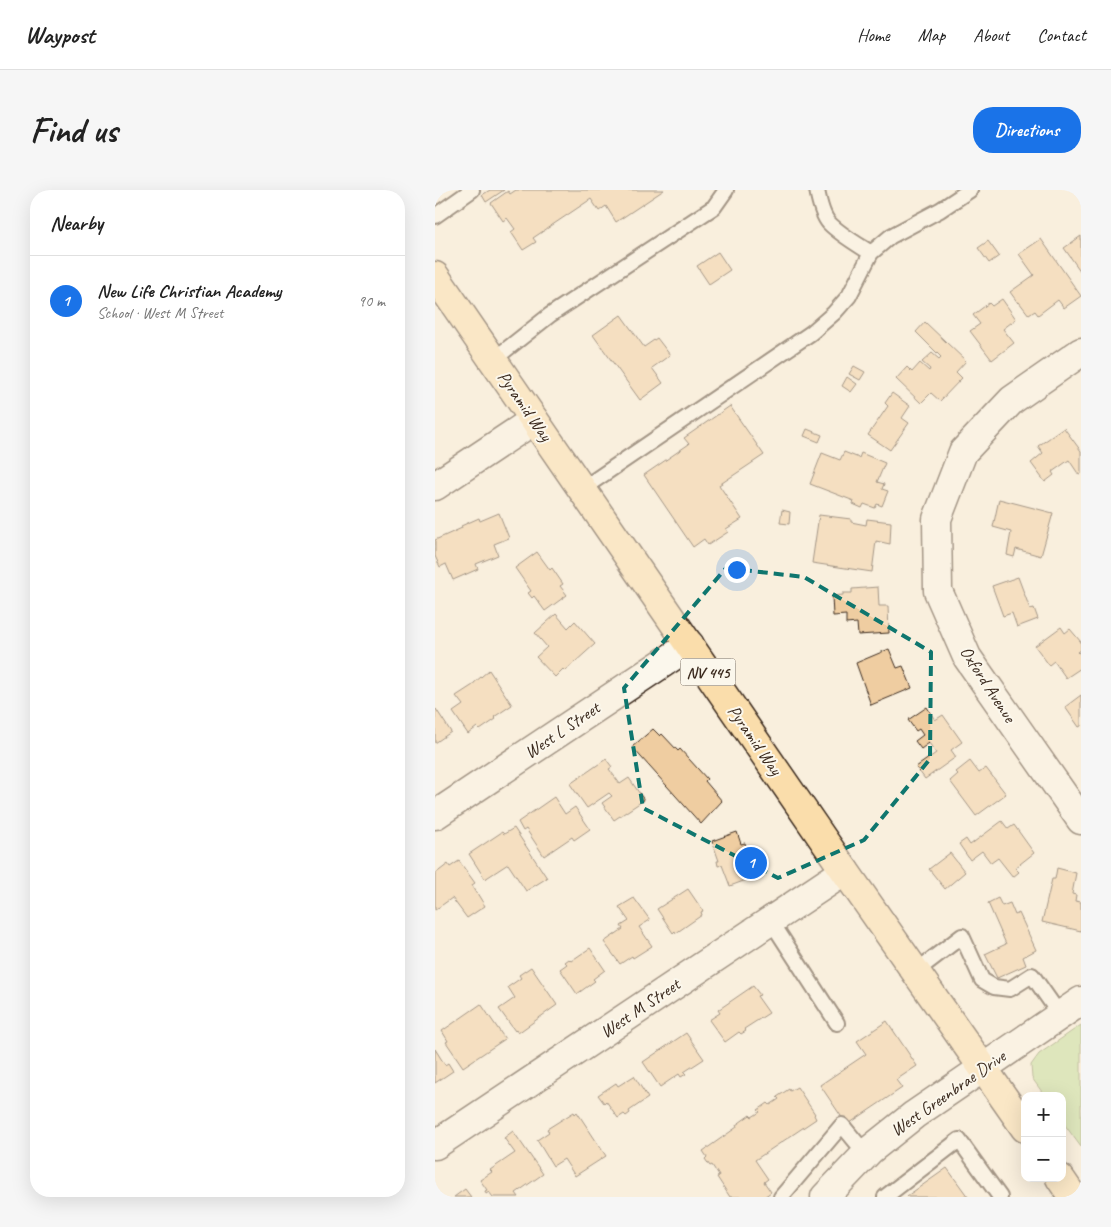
<!DOCTYPE html>
<html lang="en">
<head>
<meta charset="utf-8">
<style>
  :root { --surface:#fff; --page:#f6f6f6; --text:#222; --muted:#767676; --line:#e0e0e0; --accent:#1a73e8 }
  body { margin:0; font-family:Caveat,sans-serif; background:var(--page); color:var(--text) }
  .controls { position:absolute; right:15px; bottom:15px; display:grid; overflow:hidden; border-radius:10px; box-shadow:0 5px 20px #0002 }
  .controls button { width:45px; height:45px; display:grid; place-items:center; padding:0; border:0; border-bottom:1px solid var(--line); background:var(--surface); color:var(--text); font:25px sans-serif }
  .you { position:absolute; left:301px; top:379px; width:18px; height:18px; margin:-12px; border:4px solid #fff; border-radius:50%; background:#1a73e8; box-shadow:0 0 0 8px #1a73e833 }
  .badge { display:grid; place-items:center; width:32px; height:32px; border-radius:50%; background:var(--accent); color:#fff; font-size:16px; font-weight:700 }
  .pin { position:absolute; translate:-50% -50%; border:2px solid #fff; box-shadow:0 1px 5px #0006 }
  .list { margin:0; padding:0; list-style:none }
  h2 { display:flex; justify-content:space-between; align-items:center; height:65px; margin:0; padding:0 20px; font-size:21px }
  h2 small { font-size:16px; font-weight:400; color:var(--muted) }
  .list li { display:grid; grid-template-columns:32px 1fr auto; gap:15px; align-items:center; box-sizing:border-box; height:90px; padding:0 20px; border-top:1px solid var(--line) }
  .list b { display:block; font-size:19px; white-space:nowrap }
  .list p { margin:0; font-size:16px; white-space:nowrap; color:var(--muted) }
  .list em { font-size:16px; font-style:normal; color:var(--muted) }
  .map { position:relative; flex:none; width:646px; height:1007px; overflow:hidden; border-radius:20px }
  header { display:flex; align-items:center; gap:30px; box-sizing:border-box; height:70px; padding:0 25px; background:var(--surface); border-bottom:1px solid var(--line) }
  header strong { font-size:24px }
  nav { display:flex; gap:28px; margin-inline-start:auto; font-size:18px }
  .intro { display:flex; align-items:center; justify-content:space-between; box-sizing:border-box; height:120px; padding:0 30px }
  h1 { margin:0; font-size:35px }
  .button { padding:12px 22px; border-radius:20px; background:var(--accent); color:#fff; font-size:18px; font-weight:700 }
  main { display:flex; gap:30px; padding:0 30px }
  aside { flex:1; background:var(--surface); border-radius:20px; box-shadow:0 5px 20px #0002 }
  .map>svg:first-child { display:block }
</style>
</head>
<body>
<header>
<strong>Waypost</strong>
<nav><a>Home</a><a>Map</a><a>About</a><a>Contact</a></nav>
</header>
<div class="intro"><h1>Find us</h1><a class="button">Directions</a></div>
<main>
<aside>
<h2>Nearby<small></small></h2>
<ul class="list">
<li><span class="badge">1</span><div><b>New Life Christian Academy</b><p>School · West M Street</p></div><em>90 m</em></li>
</ul>
</aside>
<div class="map">
<svg width="646" height="1007" viewBox="0 0 646 1007">
  <rect width="100%" height="100%" fill="#f9efdd"/>
  <filter id="ink" filterUnits="userSpaceOnUse"><feTurbulence type="fractalNoise" baseFrequency=".02" numOctaves="2"/><feDisplacementMap in="SourceGraphic" scale="10" xChannelSelector="R" yChannelSelector="G"/><feConvolveMatrix kernelMatrix="1 2 1 2 8 2 1 2 1" color-interpolation-filters="sRGB"/></filter>
  <g filter="url(#ink)">
    <path fill="#bddc94" stroke="#7c8359" d="M646,835v122l-19,-26v-25h-17l-13,-18 -1,-13 8,-11z"/>
    <path fill="#efcda1" stroke="#3b2a1e" d="M55,0h14l-18,12 -4,-7z
      M81,0h148l-48,32 -10,-16 -7,5 -8,-12 -58,39 3,4 -13,8 -12,-18 4,-3 -8,-11 -4,3 -12,-18 17,-12 2,3z
      M646,46v36l-17,-24z
      M606,49l40,57 -17,12 -6,-8 -20,15 -3,-4 -6,4 -10,-13 -1,1 -8,-11 24,-17 -15,-21z
      M553,51l11,15 -10,7 -11,-15z
      M283,62l12,18 -21,14 -12,-18z
      M567,109l14,20 -13,10 11,14 -22,17 -22,-29 10,-7 -7,-9 16,-12 3,3z
      M186,125l23,32 13,-9 13,17 -18,13 11,15 -23,17 -47,-65z
      M490,132l41,39 -10,11 6,6 -22,23 -9,-8 -10,10 -25,-24 11,-12 5,5 8,-9 9,8 1,-2 -8,-7 10,-9 7,6 2,-2 -25,-25z
      M419,176l11,6 -5,8 -11,-6z
      M412,187l10,7 -6,8 -9,-6z
      M457,203l18,13 -8,12 7,5 -19,27 -22,-15 20,-29 -3,-3z
      M295,216l34,49 -45,30 23,34 -16,10 2,3 -20,13 -4,-6 -11,8 -49,-72 45,-31 -5,-6z
      M629,238l17,23v23l-2,1 -10,-15 -17,12 2,3 -9,7 -14,-19 12,-10 -5,-7z
      M372,239l15,6 -3,7 -15,-6z
      M409,262l15,6 2,-5 24,10 -8,19 7,2 -2,5 6,2 -6,15 -5,-2 -2,4 -11,-4 -2,4 -9,-4 1,-3 -44,-17 12,-31 18,7z
      M564,309l54,14 -12,43 -25,-7 -2,8 -7,-2 4,-23 -18,-5z
      M347,320l8,2 -1,12 -9,-1z
      M64,323l10,25 -15,6 4,11 -22,9 2,5 -25,11 -7,-16 -6,3 -5,-11v-16l27,-12 -1,-2 18,-8 1,3z
      M384,325l32,4v3l15,3 1,-6 24,3 -1,22 -14,-3 -4,31 -60,-9z
      M102,362l13,18 2,-2 11,16 -3,2 7,9 -22,16 -11,-15 -2,2 -4,-5 3,-2 -16,-23z
      M583,387l12,32 4,-1 4,11 -21,8 -5,-14 -9,3 -11,-30z
      M443,397l1,19h9l1,27 -31,2 -1,-12 -11,1v-9l-13,1 -1,-20 11,-1v-2h9v-4z
      M121,424l12,14 7,-7 20,23 -30,27 -2,-2 -8,8 -19,-20 11,-10 -12,-14z
      M626,437l4,6 5,-4 11,13v8l-3,2 3,3v13l-15,10 -12,-17 -5,4 -14,-19z
      M454,459l8,19 6,-2 9,22 -41,17 -15,-42z
      M54,480l23,35 -18,12 2,2 -16,11 -3,-3 -9,7 -15,-22 10,-7 -7,-9 17,-11 1,-2z
      M646,505v31l-2,1 -14,-20z
      M492,517l8,13 8,-5 19,27 -11,8 5,7 -31,22 -9,-12 20,-14 -7,-10 -8,6 -6,-8 8,-6 -4,-6 -3,2 -8,-11z
      M1,519l15,23 -16,11v-33z
      M218,539l7,7 2,-2 16,17 2,-2 27,30 -2,2 17,20 -21,23 -69,-77z
      M171,569l6,8 -3,2 11,15 9,-6 15,22 -30,20 -12,-17 10,-7 -3,-3 -22,15 -17,-24z
      M535,571l9,12 7,-5 20,26 -30,22 -26,-35 8,-7 -2,-2z
      M119,607l11,17 10,-7 15,22 -16,11 -2,-3 -28,19 -18,-27 -3,2 -5,-9z
      M567,631l6,8 6,-4 20,28 -19,15 4,4 -6,5 -15,-19 -7,5 -9,-12 -12,9 -11,-16 7,-5 4,6z
      M79,638l33,50 -21,13 -18,-27 -23,15 -16,-25 33,-22 2,2z
      M302,642l4,12 4,-1 12,33 -27,10 -8,-21 -4,1 -1,-5h2l-7,-20z
      M515,663l15,19 -20,17 -16,-20z
      M24,671l16,22 -3,2 13,21 -18,12 -15,-20 -17,12v-36l13,-10 2,3z
      M622,678l19,5 -4,21 4,1 -1,6 6,1v29l-39,-9 10,-43h3z
      M253,699l15,22 -2,1 1,3 -26,18 -1,-2 -2,2 -16,-24z
      M199,708l16,22 -11,7 13,19 -19,12 -1,-2 -12,8 -16,-22 19,-13 -2,-3 8,-5 -10,-14z
      M563,708l4,8 8,-3 5,12 4,-2 17,37 -13,7 3,8 -29,13 -12,-24 21,-10 -18,-41z
      M155,758l15,22 -12,9 2,2 -18,13 -17,-25 7,-5 -2,-2 4,-3 2,2z
      M96,777l26,38 -39,28 -2,-3 -1,1 -16,-22 16,-11 -7,-11 13,-9 -2,-3z
      M318,796l7,9 -3,1 12,17 -25,16 2,2 -5,3 -2,-2 -14,10 -16,-22 11,-7 -2,-3z
      M46,814l24,35 -42,28 -17,-25 2,-1 -6,-10z
      M452,831l30,45 -21,14 6,8 -55,37 -27,-40 46,-31 -9,-13z
      M251,843l18,26 -20,13 2,2 -5,3 -2,-3 -19,13 -17,-25z
      M0,859l10,16 3,-2 5,8 -18,12z
      M199,886l14,22 -19,13 1,2 -4,3 -2,-2 -6,4 -12,-17 -2,2 -6,-8 18,-12 2,3z
      M362,897l18,27 -1,1 2,4 -61,41 13,19 -4,3 7,10 -7,5h-34l-13,-20 2,-1 -7,-11 -2,1 -5,-7 2,-2 -4,-6 34,-24 -1,-2 14,-10 2,2 8,-5 -2,-2 10,-7 2,2 9,-6 -2,-2 12,-8 1,2z
      M139,922l1,2 2,-2 29,44 -31,20 -11,-17 -11,7 -16,-26 12,-8 -2,-3z
      M78,941l30,43 -27,19 3,4h-26l-4,-5 -3,2 -1,-3 2,-1 -7,-10 12,-8 -2,-2 25,-17 -11,-15z
      M512,978l21,29h-60l-1,-1z
      M30,999l6,8h-17z"/>
    <g fill="none" stroke-linecap="round" stroke-linejoin="round">
      <defs>
        <path id="lane" d="M382,0c2,11 5,25 12,33 12,12 28,21 42,30
          M0,26l37,-26
          M58,170l57,-45 164,-108 12,-17
          M147,299l229,-156 23,-20 15,-17 22,-43 20,-17 49,-26 30,-20
          M336,731l66,102
          M480,782l47,-36 20,44 12,7 16,2 22,-14 28,40
          M346,1007l61,-72 24,29
          M450,1007l74,-57 41,57"/>
        <path id="street" d="M646,162l-69,48 -49,52 -26,67 1,72 29,66 114,163
          M0,296l99,-66
          M0,625l255,-170
          M0,955l410,-274"/>
        <path id="secondary" d="M390,1007l45,-47 44,-35 167,-114"/>
        <path id="primary" d="M0,86l410,595 180,257
          M625,988l13,19"/>
      </defs>
      <use href="#lane" stroke="#3b2a1e" stroke-width="18"/>
      <use href="#street" stroke="#3b2a1e" stroke-width="31"/>
      <use href="#secondary" stroke="#3b2a1e" stroke-width="31"/>
      <use href="#primary" stroke="#3b2a1e" stroke-width="31"/>
      <use href="#lane" stroke="#fbf7ec" stroke-width="14"/>
      <use href="#street" stroke="#fbf7ec" stroke-width="28"/>
      <use href="#secondary" stroke="#fbf7ec" stroke-width="28"/>
      <use href="#primary" stroke="#faddab" stroke-width="28"/>
    </g>
  </g>
  <path d="M0 0H646V1007H0ZM291,378l78,9 127,75 -1,107 -66,81 -86,38 -135,-70 -19,-120z" fill="#f9efdd" fill-opacity=".55" fill-rule="evenodd"/>
  <path fill="none" stroke="#0f766e" stroke-width="4" stroke-dasharray="10 6" stroke-linejoin="round" d="M291,378l78,9 127,75 -1,107 -66,81 -86,38 -135,-70 -19,-120z"/>
  <g text-anchor="middle" stroke-width="4" stroke-linejoin="round" paint-order="stroke">
    <rect fill="#fbf7ec" stroke="#75685c" stroke-width="1" x="245.5" y="468.5" width="55" height="27" rx="4"/>
    <g font-size="16" font-weight="bold" fill="#3b2a1e">
      <text x="273" y="488">NV 445</text>
    </g>
    <g font-size="18" fill="#3b2a1e" stroke="#fbf7ec">
      <text transform="translate(90 216) rotate(55)" y="6">Pyramid Way</text>
      <text transform="translate(553 494) rotate(57)" y="6">Oxford Avenue</text>
      <text transform="translate(127 540) rotate(-34)" y="6">West L Street</text>
      <text transform="translate(320 550) rotate(55)" y="6">Pyramid Way</text>
      <text transform="translate(205 818) rotate(-34)" y="6">West M Street</text>
      <text transform="translate(513 903) rotate(-35)" y="6">West Greenbrae Drive</text>
    </g>
  </g>
</svg>
<div class="controls">
<button>+</button>
<button>−</button>
</div>
<div class="you"></div>
<div class="pin badge" style="left:316px;top:673px">1</div>
</div>
</main>
</body>
</html>
